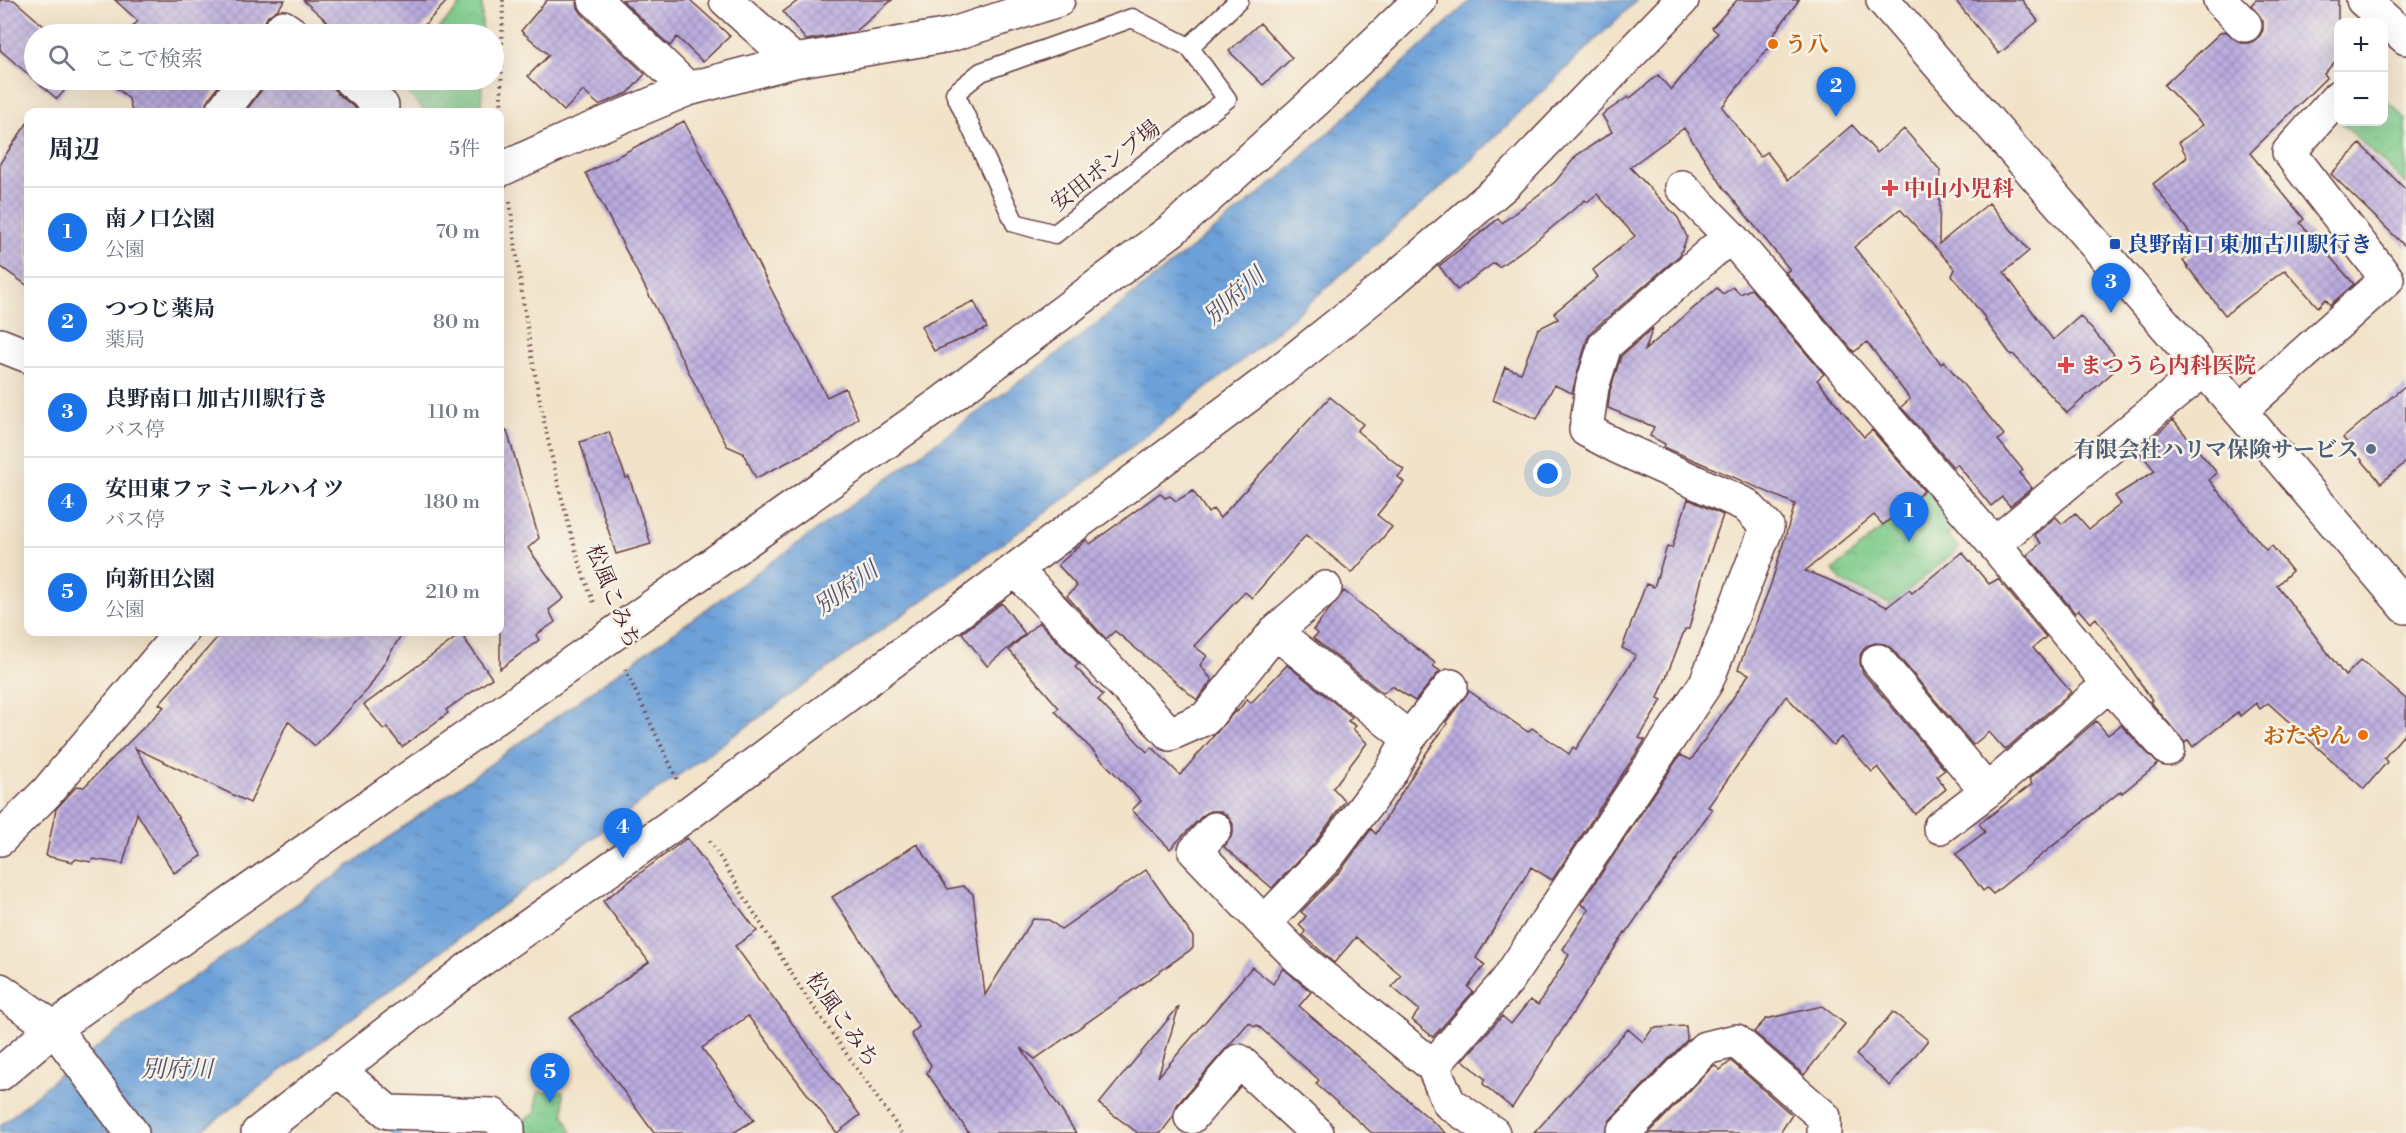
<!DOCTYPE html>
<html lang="ja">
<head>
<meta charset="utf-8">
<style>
  :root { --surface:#fff; --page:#f6f6f7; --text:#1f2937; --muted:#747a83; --line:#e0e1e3; --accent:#1a73e8 }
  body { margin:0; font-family:"Libre Bodoni","Noto Serif JP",serif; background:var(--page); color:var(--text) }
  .controls { position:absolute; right:18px; top:18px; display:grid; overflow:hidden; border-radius:12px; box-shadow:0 6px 24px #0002 }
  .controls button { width:54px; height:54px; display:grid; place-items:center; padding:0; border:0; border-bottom:2px solid var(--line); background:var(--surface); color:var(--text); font:30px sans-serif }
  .you { position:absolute; left:1548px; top:474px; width:21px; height:21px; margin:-15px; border:4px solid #fff; border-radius:50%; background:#1a73e8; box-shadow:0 0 0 9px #1a73e833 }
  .badge { display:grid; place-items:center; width:39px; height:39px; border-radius:50%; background:var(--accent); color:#fff; font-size:20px; font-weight:700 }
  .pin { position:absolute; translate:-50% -50px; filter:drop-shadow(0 2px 3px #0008) }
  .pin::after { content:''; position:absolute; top:32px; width:21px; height:18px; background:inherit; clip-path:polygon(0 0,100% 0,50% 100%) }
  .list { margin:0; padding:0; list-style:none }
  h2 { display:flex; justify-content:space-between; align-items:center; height:78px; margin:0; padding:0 24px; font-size:26px }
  h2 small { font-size:20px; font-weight:400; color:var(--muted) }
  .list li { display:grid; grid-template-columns:39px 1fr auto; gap:18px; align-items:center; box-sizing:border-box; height:90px; padding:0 24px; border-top:2px solid var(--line) }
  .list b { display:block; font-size:22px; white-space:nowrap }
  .list p { margin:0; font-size:20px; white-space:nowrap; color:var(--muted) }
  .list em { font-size:20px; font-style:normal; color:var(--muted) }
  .icon { flex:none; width:33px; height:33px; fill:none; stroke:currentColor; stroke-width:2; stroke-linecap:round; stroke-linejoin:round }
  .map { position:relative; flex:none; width:2406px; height:1133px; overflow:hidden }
  .search { position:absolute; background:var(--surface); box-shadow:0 6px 24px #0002; left:24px; top:24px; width:480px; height:66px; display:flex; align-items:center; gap:15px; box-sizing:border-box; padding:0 21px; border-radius:33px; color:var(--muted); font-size:22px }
  .panel { position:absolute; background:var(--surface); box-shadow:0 6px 24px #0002; left:24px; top:108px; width:480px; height:528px; border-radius:12px }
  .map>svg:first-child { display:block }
</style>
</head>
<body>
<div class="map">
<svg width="2406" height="1133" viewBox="0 0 2406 1133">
  <defs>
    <pattern id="park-crowns" width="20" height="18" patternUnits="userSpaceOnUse" patternTransform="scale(1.5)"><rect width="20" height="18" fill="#7bca89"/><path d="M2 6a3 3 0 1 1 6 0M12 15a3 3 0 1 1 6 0" fill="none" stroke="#6cad76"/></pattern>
    <pattern id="water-ripples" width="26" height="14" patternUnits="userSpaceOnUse" patternTransform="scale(1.5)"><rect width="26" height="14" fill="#6ca0d8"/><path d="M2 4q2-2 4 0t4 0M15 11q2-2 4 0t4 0" fill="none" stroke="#5b82af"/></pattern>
    <pattern id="building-cross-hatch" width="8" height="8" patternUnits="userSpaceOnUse" patternTransform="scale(1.5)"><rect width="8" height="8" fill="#baabe0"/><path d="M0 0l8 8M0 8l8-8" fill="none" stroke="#998bb6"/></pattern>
  </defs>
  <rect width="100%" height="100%" fill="#f7f3e8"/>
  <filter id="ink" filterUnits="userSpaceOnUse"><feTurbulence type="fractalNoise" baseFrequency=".0167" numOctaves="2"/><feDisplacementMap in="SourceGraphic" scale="12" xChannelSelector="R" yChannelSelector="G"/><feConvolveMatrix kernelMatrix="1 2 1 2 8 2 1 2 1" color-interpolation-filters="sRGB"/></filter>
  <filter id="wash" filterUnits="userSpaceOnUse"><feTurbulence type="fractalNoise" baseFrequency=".008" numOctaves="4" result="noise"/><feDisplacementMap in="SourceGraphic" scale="24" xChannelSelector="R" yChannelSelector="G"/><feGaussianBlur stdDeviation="1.35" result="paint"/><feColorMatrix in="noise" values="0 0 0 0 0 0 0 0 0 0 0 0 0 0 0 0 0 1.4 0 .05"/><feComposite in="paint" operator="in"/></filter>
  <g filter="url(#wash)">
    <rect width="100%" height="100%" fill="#f2e2c8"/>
    <path fill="url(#park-crowns)" stroke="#62745a" stroke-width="1.5" d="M465,0h17v34h-48z
      M395,80h87l-1,32h-55z
      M2384,98l22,21v65l-65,-62h43z
      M1927,490l31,37 -11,9 12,12 -67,57 -50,-23 -9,-12z
      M537,1092h26l1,23 8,18h-47v-14l11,-6z"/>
    <path fill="url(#water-ripples)" stroke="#5b6082" stroke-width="1.5" d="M1471,0h166l-174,168 -209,183 -188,147 -418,299 -450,336h-198v-7l58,-50 68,-50 725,-521 221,-162 211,-168z"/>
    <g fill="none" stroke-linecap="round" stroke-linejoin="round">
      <path stroke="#6ca0d8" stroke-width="10" d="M396,1131v2"/>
    </g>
    <g id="blocks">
      <path fill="url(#building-cross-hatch)" d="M0,0h14l39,34h-19v46h40l-17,19 -57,-49z
        M115,0h170l-7,9 -10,7 -10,18h-132l12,-13z
        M303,0h145l-32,34h-75z
        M547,0h30v6l5,8 63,60 -17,19 -29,12 -16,-14 -19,20 -36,-35 21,-21 -28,-24z
        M622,0h68l40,36 -27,26 -26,-25 -7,9z
        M799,0h93l-37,32 -49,8 -23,-28z
        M1737,0h62l-26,35 3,3 -54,69 38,50 7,-5 21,28 64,-55 25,28 27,-24 36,41 -1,74 50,-41 40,48 -25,21 49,68 27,-24 34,38 -6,6 6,11 -47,42 -54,-59 -2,1 -26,-35 1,-1 -34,-43 3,-7 -55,-60 -46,38 50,64 37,53 3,-3 60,74 -6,5 25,30 -4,3 13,15 -22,18 -8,-9 -11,9 -34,-42 -4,3 -52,-60 9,-8 -43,-57 -13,10 -69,-80 5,-2 -66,-82 -40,-60 -54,39 48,51 9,19 -7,18 -88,76 -5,8 -15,54 -18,-8 -17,34 -44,-19 12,-33 16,6 17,-44 20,-10 -4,-6 44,-36 -5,-7 42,-34 -38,-42 -10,8 -2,-2 -47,39 -39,28 -5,-4 -37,27 -18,-24 59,-47 4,4 53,-41 22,-27 35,-23 -10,-17 26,-18 1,2 29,-24 13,15 47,-57 -6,-5z
        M1955,0h67l16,21 -39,33z
        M2256,0h82v58l-14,16 3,3 -77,76 54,66 -4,4 54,61 -24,21 -4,-6 -8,8 -33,-37 -60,45 -42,-54 17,-14 -47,-63 34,-27 -8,-15 24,-17 -39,-40 56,-52 5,-2 16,12h9l8,-4 5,-9v-9l-12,-16z
        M1260,23l32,35 -29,27 -34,-34z
        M108,80h115l-16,21 -3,11h-72l-3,-13z
        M264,80h68l1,7 5,7 22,18h-115l16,-21z
        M684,121l143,276 18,-9 13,30 -28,23 -74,37 -13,-25 -16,-7 -141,-273z
        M28,122v164l-28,-20v-103z
        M2360,144l46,46v57l-75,-73z
        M1733,287l7,7 11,-5 73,85 -7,6 47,57 8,-7 52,61 -41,34 -9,-10 -69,56 22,8 60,28 22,-17 3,3 50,-41 27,32 9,-5 48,58 -13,11 38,44 -66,58 -16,-18 -16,13 -81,-96 -7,-5 -10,-1 -9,3 -6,9v9l3,9 82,97 -8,6 9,13 -31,25 -37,-47 -6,5 -31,-35 -8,8 -47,-49 -78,111 4,2 -86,124 -1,-1 -113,176 -29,-24 2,-5 -22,-19 39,-44 9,8 19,-24 8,5 31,-50 -6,-6 26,-40 -8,-5 99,-149 11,5 58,-86 -11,-5 33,-85 24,-80 -131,-57 1,-3 -15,-8 4,-9 -46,-19 2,-17 11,-35 32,-28 -8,22 72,-62 6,6z
        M974,301l13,27 -53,23 -13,-25z
        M2406,385v77l-25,21 -38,-45z
        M1330,397l33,27 -6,7 47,39 -6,7 6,5 -27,33 15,12 -40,46 -46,-38 -54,63 -7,-6 -51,54 13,10 -7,9 12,15 -15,20 -82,-69 -9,8 -39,-43 10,-10 -19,-21 28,-25 4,4 70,-51 5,5 5,-2 6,5 17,-10 15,22 5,-4 7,9z
        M2173,420l44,53 -8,7 57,70 6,-4 20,25 -15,14 68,91 16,-16 45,39v33l-22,26 3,4 -23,27 -96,-86 -8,6 -4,-6 -16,13 -2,-4 -45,35 -5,-7 -3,3 -35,-42 2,-1 -56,-82 -6,5 -11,-13 -4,3 -48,-58 14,-12 -7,-8 22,-18 6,7 13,-11 14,16 32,-25 -6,-8 40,-25 -17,-21z
        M507,431l32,107 -11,10 36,50 -15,12 6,12 -19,13 3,5 -39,29v-237z
        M609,432l17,46 3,-1 22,67 -35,10 -36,-112z
        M1688,499l35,16 -20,59 -14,55h-4l-27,69 4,2 -23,38 6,2 -93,140 -21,-13 -55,91 9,7 -17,22 5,5 -40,45 -21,-17 7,-10 -27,-23 9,-12 -45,-38 -22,26 -31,-28 2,-4 -6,-6 7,-9 -5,-4 41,-43 29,-40 5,5 51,-82 20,-28 -1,-2 23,-31 59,41 4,-4 37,26 4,-7 3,2 60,-94 -14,-7 24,-64 8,3 13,-40 5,1z
        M1344,591l91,72 -2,3 7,5 -25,30 -23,-15 -9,7 -70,-55 5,-4 -5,-4z
        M1002,603l23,31 -38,32 -25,-33z
        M1039,622l40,42 -4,3 28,28 -5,5 49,52 5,-5 28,28 56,-65 1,2 10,-13 4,4 36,-38 65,52 -4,4 8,5 -3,3 14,14 -34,45 12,13 -31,43 -42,44 -48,-41 9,-13v-10l-5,-8 -8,-5h-10l-8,5 -32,33 -38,-39 9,-9 -86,-90 4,-3 -50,-58z
        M222,632h181l-34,56 -54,58 -27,-25 -38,82 -115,-55 67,108 -28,17 -37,-60 -14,51 -30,-5 -2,3 -15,-3 -3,3 -27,-6 10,-47 21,-23 7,1 80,-80 -5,-3z
        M461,634l31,44 -46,32 2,3 -46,34 -15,-20 -3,3 -20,-25z
        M2096,721l12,14 13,-10 37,39 -36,29 -1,-2 -128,103 -6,-6 -4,3 -27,-37 29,-22 -6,-8 53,-40 -3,-5z
        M687,838l70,93 -22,15 125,169 -23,18 -89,-117 -46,32 52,72 -21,13h-79l-84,-115 79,-56 -46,-61z
        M917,844l31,45 15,-3 10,8 12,101 48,-76 16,1 12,9 85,-59 47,67v11l-158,111 -14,-11 55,85h-107l-42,-60 4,-8 -20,-31 8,-7 -87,-130z
        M1252,967l21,17 10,-16 28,24 -12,14 147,127h-74l-56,-49 3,-4 -62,-55 -2,2 -6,-5 -72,83 -4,12 -12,16h-23l-39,-29 80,-98 -21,71z
        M1822,1006l23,18 -41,51 -50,-43 12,-13z
        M1893,1012l35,28 -38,46 -34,-31z
        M1686,1026l1,14 -77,80 -5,13h-71l94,-104 15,13 10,-14z
        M1731,1061l61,54 -12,18h-131l65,-68 6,5z"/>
    </g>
  </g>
  <g filter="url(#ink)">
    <use href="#blocks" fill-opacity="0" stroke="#633c43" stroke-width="1.5"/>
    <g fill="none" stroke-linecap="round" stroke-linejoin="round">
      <defs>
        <path id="service" d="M1132,18l57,29 38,52 -172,135 -40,-11 -60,-130 26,-21z
          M1189,47l50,-47"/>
        <path id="minor" d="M595,0l93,89
          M726,0l68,61
          M2220,0l25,25
          M2363,0l43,38
          M278,34l5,-7 10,7
          M350,80l32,26
          M222,112l24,-32
          M500,170l70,-32 118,-49 106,-28 156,-26 108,-35
          M1682,187l48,49
          M0,345l28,11
          M2240,411l147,-132 -98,-127 49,-55
          M1994,544l209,-174
          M1016,570l154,164 36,-16 69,-86 50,-44
          M1275,632l134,106
          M2109,684l59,65
          M1451,686l-42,52 -19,35 -62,83 -64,67 36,36 133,107 16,37 44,30
          M1940,827l47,-36
          M1215,829l-20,22 69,72
          M0,839l47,-47 134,-160
          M0,990l54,38 78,105
          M1433,1066l74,-85 199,-298 61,-156 -21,-22 -128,-58 -32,-17 6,-43 13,-42 125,-109 264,308 115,140 -122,107 -109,-130
          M337,1069l51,43 105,3 15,13v5
          M0,1074l54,-46 889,-626 229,-172 142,-128 106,-102
          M1191,1117l48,-56 78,72
          M258,1133l213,-166 221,-156 569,-425 124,-99 121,-104 176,-183
          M1623,1133l82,-85 31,-7 88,76v16"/>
        <path id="tertiary" d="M1883,0l357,411 166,196"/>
      </defs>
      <use href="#service" stroke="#633c43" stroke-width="21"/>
      <use href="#minor" stroke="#633c43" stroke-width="36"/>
      <use href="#tertiary" stroke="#633c43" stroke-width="36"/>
      <path stroke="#633c43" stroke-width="4" stroke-dasharray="1.5 4.5" stroke-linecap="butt" d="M503,0l-2,98 2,31
        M510,202c12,98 26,194 50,289 10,38 19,78 35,114
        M625,669l52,110
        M710,841l91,148 101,144"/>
      <use href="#service" stroke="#fff" stroke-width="18"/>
      <use href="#minor" stroke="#fff" stroke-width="33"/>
      <use href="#tertiary" stroke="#fff" stroke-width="33"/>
    </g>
  </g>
  <g fill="#e8710a" stroke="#f7f3e8" stroke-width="2">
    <circle cx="1773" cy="44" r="6"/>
    <circle cx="2363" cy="735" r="6"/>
  </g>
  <g fill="#e0444e" stroke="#f7f3e8" stroke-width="2">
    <path d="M1887 179h6v6h6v6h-6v6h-6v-6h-6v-6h6z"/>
    <path d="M2063 356h6v6h6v6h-6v6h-6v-6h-6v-6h6z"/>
  </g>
  <rect fill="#1a4fb4" stroke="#f7f3e8" stroke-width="2" x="2109" y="238" width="12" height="12" rx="3"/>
  <circle fill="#5c6f8a" stroke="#f7f3e8" stroke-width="2" cx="2371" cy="449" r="6"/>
  <g text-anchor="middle" stroke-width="5" stroke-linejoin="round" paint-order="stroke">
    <g font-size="22" font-weight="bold" fill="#c56008" stroke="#f7f3e8" text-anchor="start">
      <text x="1785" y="52">う八</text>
      <text x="2351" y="743" text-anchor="end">おたやん</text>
    </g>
    <g font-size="22" fill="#4a1f2b" stroke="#f7f3e8">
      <text transform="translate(1105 165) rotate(-38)" y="8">安田ポンプ場</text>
      <text transform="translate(614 596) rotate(68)" y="8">松風こみち</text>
      <text transform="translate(843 1019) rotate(55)" y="8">松風こみち</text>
    </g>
    <g font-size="22" font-weight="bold" fill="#be3a42" stroke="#f7f3e8" text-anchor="start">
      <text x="1904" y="196">中山小児科</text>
      <text x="2080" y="373">まつうら内科医院</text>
    </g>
    <g font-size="22" font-weight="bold" fill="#164399" stroke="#f7f3e8" text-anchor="start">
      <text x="2127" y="252">良野南口 東加古川駅行き</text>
    </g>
    <g font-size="22" font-weight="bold" fill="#4e5e75" stroke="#f7f3e8" text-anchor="end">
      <text x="2359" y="457">有限会社ハリマ保険サービス</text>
    </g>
    <g font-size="24" font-style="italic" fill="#585370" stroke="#f7f3e8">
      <text transform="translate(1234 296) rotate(-42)" y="8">別府川</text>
      <text transform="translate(846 588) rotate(-36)" y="8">別府川</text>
      <text x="177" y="1077">別府川</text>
    </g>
  </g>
</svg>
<div class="controls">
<button>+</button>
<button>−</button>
</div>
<div class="you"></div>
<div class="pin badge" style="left:1909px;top:542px">1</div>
<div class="pin badge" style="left:1836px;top:117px">2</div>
<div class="pin badge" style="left:2111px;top:313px">3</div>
<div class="pin badge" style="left:623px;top:858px">4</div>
<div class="pin badge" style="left:550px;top:1103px">5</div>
<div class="search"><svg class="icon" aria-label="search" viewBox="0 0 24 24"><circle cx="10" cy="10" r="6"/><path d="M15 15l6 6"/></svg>ここで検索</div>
<section class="panel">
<h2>周辺<small>5件</small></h2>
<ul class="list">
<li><span class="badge">1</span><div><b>南ノ口公園</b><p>公園</p></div><em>70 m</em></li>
<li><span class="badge">2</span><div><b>つつじ薬局</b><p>薬局</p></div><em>80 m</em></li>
<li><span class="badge">3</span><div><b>良野南口 加古川駅行き</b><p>バス停</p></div><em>110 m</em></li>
<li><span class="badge">4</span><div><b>安田東ファミールハイツ</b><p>バス停</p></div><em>180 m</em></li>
<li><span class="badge">5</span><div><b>向新田公園</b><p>公園</p></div><em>210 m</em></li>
</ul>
</section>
</div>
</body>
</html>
